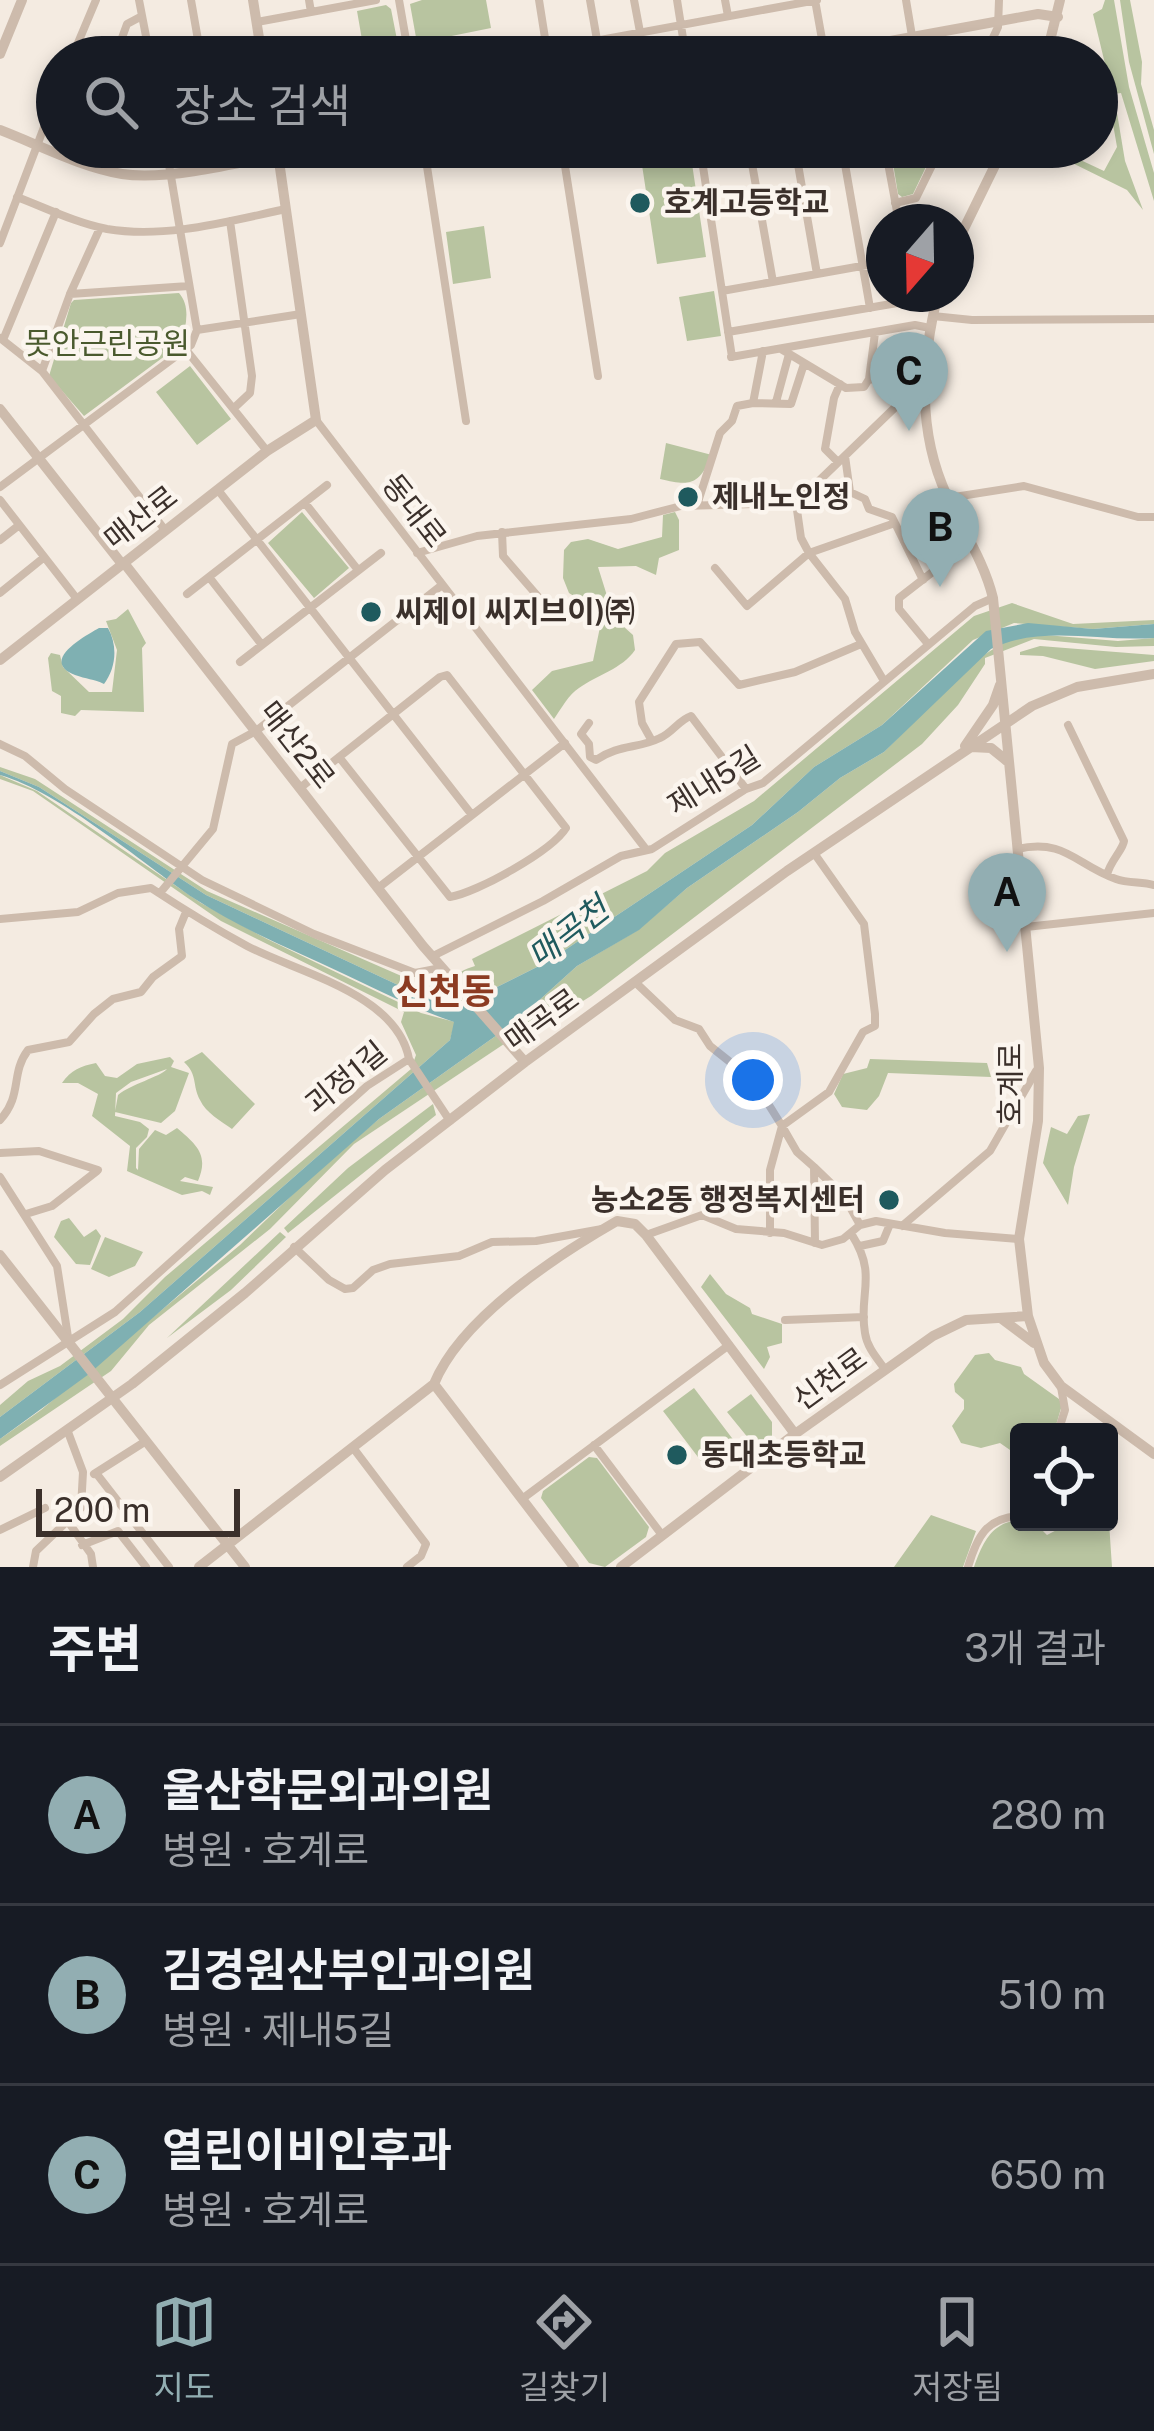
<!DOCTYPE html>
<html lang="ko">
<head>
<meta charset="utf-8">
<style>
  :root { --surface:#171b24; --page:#20242c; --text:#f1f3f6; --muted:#9ea1a6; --line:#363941; --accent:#92aeb2 }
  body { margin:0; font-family:"Public Sans","Noto Sans KR",sans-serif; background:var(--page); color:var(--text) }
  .controls { position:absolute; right:36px; bottom:36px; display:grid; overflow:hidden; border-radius:12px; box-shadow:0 6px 18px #0003 }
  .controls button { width:108px; height:108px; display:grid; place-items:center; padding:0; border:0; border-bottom:3px solid var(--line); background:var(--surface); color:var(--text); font:60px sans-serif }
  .compass { position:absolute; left:866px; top:204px; width:108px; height:108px; border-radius:50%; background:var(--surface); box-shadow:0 6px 18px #0003; rotate:200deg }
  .scale { position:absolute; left:36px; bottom:30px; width:204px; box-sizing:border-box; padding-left:12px; border:6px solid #3b302b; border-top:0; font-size:33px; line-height:42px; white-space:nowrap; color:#3b302b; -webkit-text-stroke:9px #fbf5ee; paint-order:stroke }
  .you { position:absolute; left:753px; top:1080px; width:42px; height:42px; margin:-30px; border:9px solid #fff; border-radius:50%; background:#1a73e8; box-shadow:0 0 0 18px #1a73e833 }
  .badge { display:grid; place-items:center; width:78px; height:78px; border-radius:50%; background:var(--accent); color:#111; font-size:39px; font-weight:700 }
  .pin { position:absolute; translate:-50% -99px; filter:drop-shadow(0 3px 6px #0008) }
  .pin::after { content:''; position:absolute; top:63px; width:42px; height:36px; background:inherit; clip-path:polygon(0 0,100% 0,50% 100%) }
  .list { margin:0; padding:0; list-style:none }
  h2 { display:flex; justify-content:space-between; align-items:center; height:156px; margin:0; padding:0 48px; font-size:51px }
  h2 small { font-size:39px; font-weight:400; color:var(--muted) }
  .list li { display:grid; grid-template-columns:78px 1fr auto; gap:36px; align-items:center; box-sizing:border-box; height:180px; padding:0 48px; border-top:3px solid var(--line) }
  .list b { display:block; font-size:45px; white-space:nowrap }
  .list p { margin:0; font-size:39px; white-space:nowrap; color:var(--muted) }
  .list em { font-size:39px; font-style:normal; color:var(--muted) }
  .icon { flex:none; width:66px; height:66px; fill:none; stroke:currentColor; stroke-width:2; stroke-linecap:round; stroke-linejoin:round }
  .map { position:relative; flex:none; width:1154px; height:1567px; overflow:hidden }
  .search { position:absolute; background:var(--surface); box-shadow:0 6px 18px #0003; left:36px; right:36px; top:36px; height:132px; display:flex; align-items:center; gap:30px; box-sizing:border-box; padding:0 42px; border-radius:66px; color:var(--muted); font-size:45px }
  .sheet { height:696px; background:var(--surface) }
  nav { display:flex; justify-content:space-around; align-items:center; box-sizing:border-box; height:168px; border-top:3px solid var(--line); background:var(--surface); font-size:33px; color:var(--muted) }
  nav a { display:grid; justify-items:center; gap:6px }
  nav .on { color:var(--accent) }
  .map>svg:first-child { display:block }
</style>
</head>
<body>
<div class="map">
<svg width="1154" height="1567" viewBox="0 0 1154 1567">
  <rect width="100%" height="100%" fill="#f4ebe1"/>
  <path fill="#b8c4a0" d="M422,0h64l5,28 -74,15 -7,-39z
    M1105,0h9l15,87 25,86v28l-33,-108 -14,2 -1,-10 -9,-5v-10l9,-2 -13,-54 9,-5z
    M1120,0h10l12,62 -1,22 13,46v24l-25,-92z
    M386,5l5,4 9,46 -35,2 -8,-46z
    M1109,101h6l10,60 18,49 -16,-20 -73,-36 3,-5 47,22 13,-24z
    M902,147l33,1 -22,46 -11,3 -4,-3 -7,-43z
    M691,157l15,100 -49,7 -15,-99z
    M484,226l7,52 -38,6 -7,-52z
    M714,291l7,45 -34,5 -8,-44z
    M179,293c12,14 7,33 2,51l-97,72 -35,-40 22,-73 3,-3z
    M190,366l41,53 -34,26 -41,-53z
    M666,443l46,12c-13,29 -20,32 -52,24z
    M302,512l47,56 -35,30 -46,-55z
    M675,512l4,8v30l-20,8 -3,17 -20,-9 -38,1 16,51 19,17 2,15c-13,19 -38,25 -56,38 -10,6 -18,21 -25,31l-22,-29 20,-19 41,-10 7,-34 -12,-22 -19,-12 -6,-15 1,-28 7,-8 17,-3 30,10 44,-12 1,-22z
    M1012,603l61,21 81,-4v4l-61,5 -79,-6 -41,17 -91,85 -68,42 -62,58 -205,137 -84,42 -65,-19 -192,-90 -167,-108 -39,-16v-4l35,12 172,112 199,87c28,24 40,-4 69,-12l-3,-7 175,-88 18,-18 89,-52 220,-185z
    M128,609l18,34 -4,5 2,64 -63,-2 -6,6 -14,-3v-17l-9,-5 -4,-33 3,-5 9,2 3,12 26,25h23l5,-42 -11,-29 10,-2z
    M1033,634l85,7 36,-3v8l-38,1 -82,-8 -49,19v6l-27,41 -36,39 -331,252 -58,36 -5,-4 -174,116 -84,85 -121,96 -38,46 -111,75v-7l41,-29 199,-165 78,-75 61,-51 135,-96 63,-57 61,-36 49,-42 111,-76 42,-34 44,-26 90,-91 37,-23z
    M1040,646l114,9v6l-59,8 -52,-13 -23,-1v-3z
    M0,775l37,16 164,112 66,36 154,74 34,9 -5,18 -310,272 -140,105v-12l28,-24 32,-15 63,-47 42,-42 246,-208 5,-14 -15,-33 3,-10 -183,-91 -188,-130 -33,-12z
    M202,1052l53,52 -23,25c-11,-8 -26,-16 -32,-29 -8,-15 -2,-25 -16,-38z
    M170,1057l4,4 -3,6 18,6 -14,38 -14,12 -46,-11 3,-17c13,-11 42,-18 49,-26l-36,13 -15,11 -1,23 25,6 9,7 -2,8 -11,11v20l2,2 1,-21 16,-19 11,5 11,-7c20,17 32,27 21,53l-13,-4 -5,4 33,6 -3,8 -8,-4 -20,4 -55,-24 3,-25 -38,-30 6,-22 -20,-11h-16c9,-13 19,-17 34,-20l9,13 12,2 20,-14z
    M870,1059l117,4 4,14 -103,-4 -9,23 -12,14 -25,-3 -8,-13 9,-20 24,-6z
    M433,1104l3,11 -148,118 -4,-5 64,-60z
    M1090,1114l-16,53 -6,38 -25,-42 8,-36 16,7 11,-18z
    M69,1218l15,19 12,-8 5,7 -11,29 -14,-1 -22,-27 7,-16z
    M280,1232l6,5 -55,53 -64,48z
    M105,1237l38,15 -8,14 -26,11 -18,-8z
    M710,1274l16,20 24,14 2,6 30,10v19l-15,4 3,10 -6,12 -63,-82z
    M989,1353l6,7 26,7 3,7 35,25 3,6 -8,27 -21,-5 -14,5 -9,18 -10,-7 -19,5 -20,-5 -9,-17 12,-17v-9l-9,-8 -1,-8 21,-29z
    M694,1388l41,54 -31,23 -41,-54z
    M751,1394l21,28v15l-9,6 -14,-4 -22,-27z
    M589,1457l8,1 52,69 -3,10 -41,30 -16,-4 -48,-65 2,-7z
    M931,1515l45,16 -13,36h-69z
    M1019,1520l17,4 11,11 25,-13h37l3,45h-138c9,-25 17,-44 45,-47z"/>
  <path fill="#7fb0b2" d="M1028,623l65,6 61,-5v14c-55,4 -113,-14 -163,11l-107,103 -44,26 -42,34 -111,76 -48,42 -62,36 -63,57 -135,96 -290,255 -89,65v-22l140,-105 310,-272 4,-18c-41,-14 -70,-29 -110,-48 -50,-24 -102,-44 -149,-75 -55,-37 -133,-106 -195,-124v-4l39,16 167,108 192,90 65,19 84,-42 205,-137 62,-58 68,-42 104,-94z
    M99,628h9c10,18 8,40 -4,56 -10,-5 -18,-5 -29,-9 -36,-14 10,-39 24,-47z"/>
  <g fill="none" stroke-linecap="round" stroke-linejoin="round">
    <path stroke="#cdbbac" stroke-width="8" d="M139,0l11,57
      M191,0l10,57
      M309,0l2,12
      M399,0l10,57
      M539,0l9,57
      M590,0l7,40
      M634,0l6,32
      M677,0l9,57
      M725,0l3,16
      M815,0l10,56
      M906,0l6,36
      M257,22l119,-22
      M546,50l271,-50
      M72,57l24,-57
      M115,57l12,-33 15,-8
      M984,57l14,-30 1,-27
      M424,147l42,274
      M562,147l36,229
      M700,147l32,210
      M749,147l24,135
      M795,147l22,127
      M842,147l28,161
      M885,147l14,75
      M972,147l26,12
      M17,197c29,11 59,26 90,32 59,10 122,-8 179,-20
      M895,203l21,-5 25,-51
      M230,221l22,155 -2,17 -16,15
      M0,243l57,-150
      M722,291l162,-29
      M70,294l119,-8
      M933,316l39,4 182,-1
      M197,330l104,-16
      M728,332l210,-36
      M0,338l42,33 123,159
      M3,340l53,-128
      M781,349l65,39 18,-1 5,-8 54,6
      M187,351l80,100
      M731,357l184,-32 15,3
      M42,371l28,-77 30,-66
      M869,379l6,-46
      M776,402l13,-48
      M753,403l38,1 13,-40
      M316,420l329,428
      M845,456l5,36 15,7 4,10 23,8 31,63
      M838,462l-13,-13 9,-51 6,-14
      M0,487l191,-142 6,-15 -31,-183
      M218,490l254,325
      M948,498l76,-12 114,31h16
      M0,500l77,99
      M305,503l53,67
      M796,503l5,35 8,15 36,46 10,33 29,49
      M697,505l23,-72 12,-12 5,-15 16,-3 10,-52
      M502,532l1,24 45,52
      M902,537l53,-24
      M0,540l18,-14
      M417,553l60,-17 154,-17 50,-13 115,-3 115,-111 13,-7
      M715,568l32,38 62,-53 86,-30
      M209,577l53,68
      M0,593l42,-34
      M187,594l140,-109
      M928,644l-29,-35v-11l71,-55
      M240,662l141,-109
      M589,723l-8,11 8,10 1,13 6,3c23,-16 42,-11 64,-22 12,-5 19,-18 31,-22l55,73
      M1068,725l56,116c-1,9 -14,20 -17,34
      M652,741l-10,-18 -3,-21 37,-58 24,-2 39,43 56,-13 66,-28
      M0,744l25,12 40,33 137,91 112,54 101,39 26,-5
      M300,788l140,-111 7,-2 119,153c-14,23 -90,65 -116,69l-111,-140
      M1017,849c48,-11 59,16 99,30 11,4 26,3 38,6
      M814,853l50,71 11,90v12l-12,6 -34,60 -47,34 15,26 17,15 1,76
      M378,888l187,-145
      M160,893l53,-64 19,-85 24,-13 186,-146
      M0,919l78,-7 40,-19 33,-5c32,21 63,40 96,58 52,27 150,48 162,113l-42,27 -252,226 -115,73
      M1026,927l128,-14
      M433,956l110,-55 78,-45 31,-7 94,-60 17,-6 212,-177 18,-8
      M635,982l40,38 24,9 11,17 44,35 28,45 -12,44v63
      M409,1059l41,62
      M0,1120c23,-25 10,-46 28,-70l41,-8 25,-28 19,-15 28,-7 12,-15 29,-21 -3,-27 7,-17
      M0,1153l39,-2 59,19
      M814,1167l30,29 16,29
      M0,1177l57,89 11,71
      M26,1214l26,-8 45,-35
      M902,1226l88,-75 46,-80
      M646,1235l56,-20 34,14 48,4 38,12 21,-6 17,-14 16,-4 69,12 74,6
      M852,1235c26,41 6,59 13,98 2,14 11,24 19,35
      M860,1246l23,-5 7,-17
      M294,1247l35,33 16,9 8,-1 20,-18 17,-6 69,-8 33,-14 44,-1 66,-12
      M785,1320l79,-3
      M1058,1432l7,-22 -4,-23
      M594,1445l68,90
      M354,1449l72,95 -5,12 -14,11
      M96,1473l73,94
      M94,1474l52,-33
      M522,1499l207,-154
      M69,1523l22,31 2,13
      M0,1530l45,-22
      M82,1545l36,-14 28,36
      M33,1567l3,-16 45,-43 2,-36 -15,-40
      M968,1567c9,-30 18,-49 51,-51"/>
    <path stroke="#cdbbac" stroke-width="10" d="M253,0l9,57
      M0,54l22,-54
      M803,57l235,-43 20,3
      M1046,57l14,-57
      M0,130c39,15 81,37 122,44 51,8 139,-17 192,-27
      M956,245l48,-98
      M938,294c-17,68 -21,137 9,202 16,35 37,65 46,102l46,470 -1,53 -19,118 9,77 16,47 17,23 93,68
      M0,409l122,155
      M124,563l299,383 102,116
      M0,660l267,-209 49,-31 -39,-273
      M965,746l28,-41 7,-20
      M971,747l20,1 16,13
      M0,1255l245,312
      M1002,1319l32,24
      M434,1384l140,183
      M0,1477l132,-93 113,-91 140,-123 140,-108 262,-191 245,-165 45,-19 77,-13
      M199,1567l235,-183c27,-66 122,-128 183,-163l18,3 11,11 149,199
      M621,1567l174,-133 138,-98 33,-16 62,-4"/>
  </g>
  <g fill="#1f5a5e" stroke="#fbf5ee" stroke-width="4.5">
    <circle cx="640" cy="203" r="12"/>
    <circle cx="688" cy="497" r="12"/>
    <circle cx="371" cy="612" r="12"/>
    <circle cx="889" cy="1200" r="12"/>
    <circle cx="677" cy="1455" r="12"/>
  </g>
  <g text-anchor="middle" stroke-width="9" stroke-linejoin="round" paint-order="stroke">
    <g font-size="30" font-weight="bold" fill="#3b302b" stroke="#fbf5ee" text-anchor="start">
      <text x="664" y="213">호계고등학교</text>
      <text x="712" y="507">제내노인정</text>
      <text x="395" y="622">씨제이 씨지브이)㈜</text>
      <text x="865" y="1210" text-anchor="end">농소2동 행정복지센터</text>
      <text x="701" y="1465">동대초등학교</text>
    </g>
    <g font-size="30" fill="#4a5a2e" stroke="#fbf5ee">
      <text x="107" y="354">못안근린공원</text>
    </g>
    <g font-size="30" fill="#3b302b" stroke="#fbf5ee">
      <text transform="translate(414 511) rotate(52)" y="10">동대로</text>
      <text transform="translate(141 518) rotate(-38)" y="10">매산로</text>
      <text transform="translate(297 745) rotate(52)" y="10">매산2로</text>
      <text transform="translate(714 781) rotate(-32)" y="10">제내5길</text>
      <text transform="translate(542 1020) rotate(-36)" y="10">매곡로</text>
      <text transform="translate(346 1078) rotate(-39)" y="10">괴정1길</text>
      <text transform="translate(1011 1084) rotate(-90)" y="10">호계로</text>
      <text transform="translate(830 1379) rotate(-36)" y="10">신천로</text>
    </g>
    <g font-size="33" font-style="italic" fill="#1f5a5e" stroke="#fbf5ee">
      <text transform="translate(568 932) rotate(-38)" y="12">매곡천</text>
    </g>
    <g font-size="36" font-weight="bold" fill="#8c3b22" stroke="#fbf5ee">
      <text x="445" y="1004">신천동</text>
    </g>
  </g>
</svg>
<div class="controls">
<button><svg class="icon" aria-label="locate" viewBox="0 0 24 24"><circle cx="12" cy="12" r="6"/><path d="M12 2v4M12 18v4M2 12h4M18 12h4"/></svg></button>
</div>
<svg class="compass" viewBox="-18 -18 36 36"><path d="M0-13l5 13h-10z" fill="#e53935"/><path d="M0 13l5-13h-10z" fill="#9ea1a6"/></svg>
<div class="scale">200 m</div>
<div class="you"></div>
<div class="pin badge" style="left:1007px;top:952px">A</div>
<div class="pin badge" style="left:940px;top:587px">B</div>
<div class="pin badge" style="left:909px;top:431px">C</div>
<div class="search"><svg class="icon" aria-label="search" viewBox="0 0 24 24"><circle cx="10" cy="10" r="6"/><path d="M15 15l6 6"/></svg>장소 검색</div>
</div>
<section class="sheet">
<h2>주변<small>3개 결과</small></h2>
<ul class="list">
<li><span class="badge">A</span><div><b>울산학문외과의원</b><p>병원 · 호계로</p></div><em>280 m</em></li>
<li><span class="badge">B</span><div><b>김경원산부인과의원</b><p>병원 · 제내5길</p></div><em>510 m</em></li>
<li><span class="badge">C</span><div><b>열린이비인후과</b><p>병원 · 호계로</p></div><em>650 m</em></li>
</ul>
</section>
<nav>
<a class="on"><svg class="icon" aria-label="map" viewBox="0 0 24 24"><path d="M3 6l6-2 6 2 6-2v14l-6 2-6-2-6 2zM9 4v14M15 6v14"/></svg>지도</a>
<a><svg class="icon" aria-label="directions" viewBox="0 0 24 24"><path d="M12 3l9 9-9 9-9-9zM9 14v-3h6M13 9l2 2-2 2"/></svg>길찾기</a>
<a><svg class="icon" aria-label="saved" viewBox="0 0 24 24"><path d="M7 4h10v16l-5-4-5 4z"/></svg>저장됨</a>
</nav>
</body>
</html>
